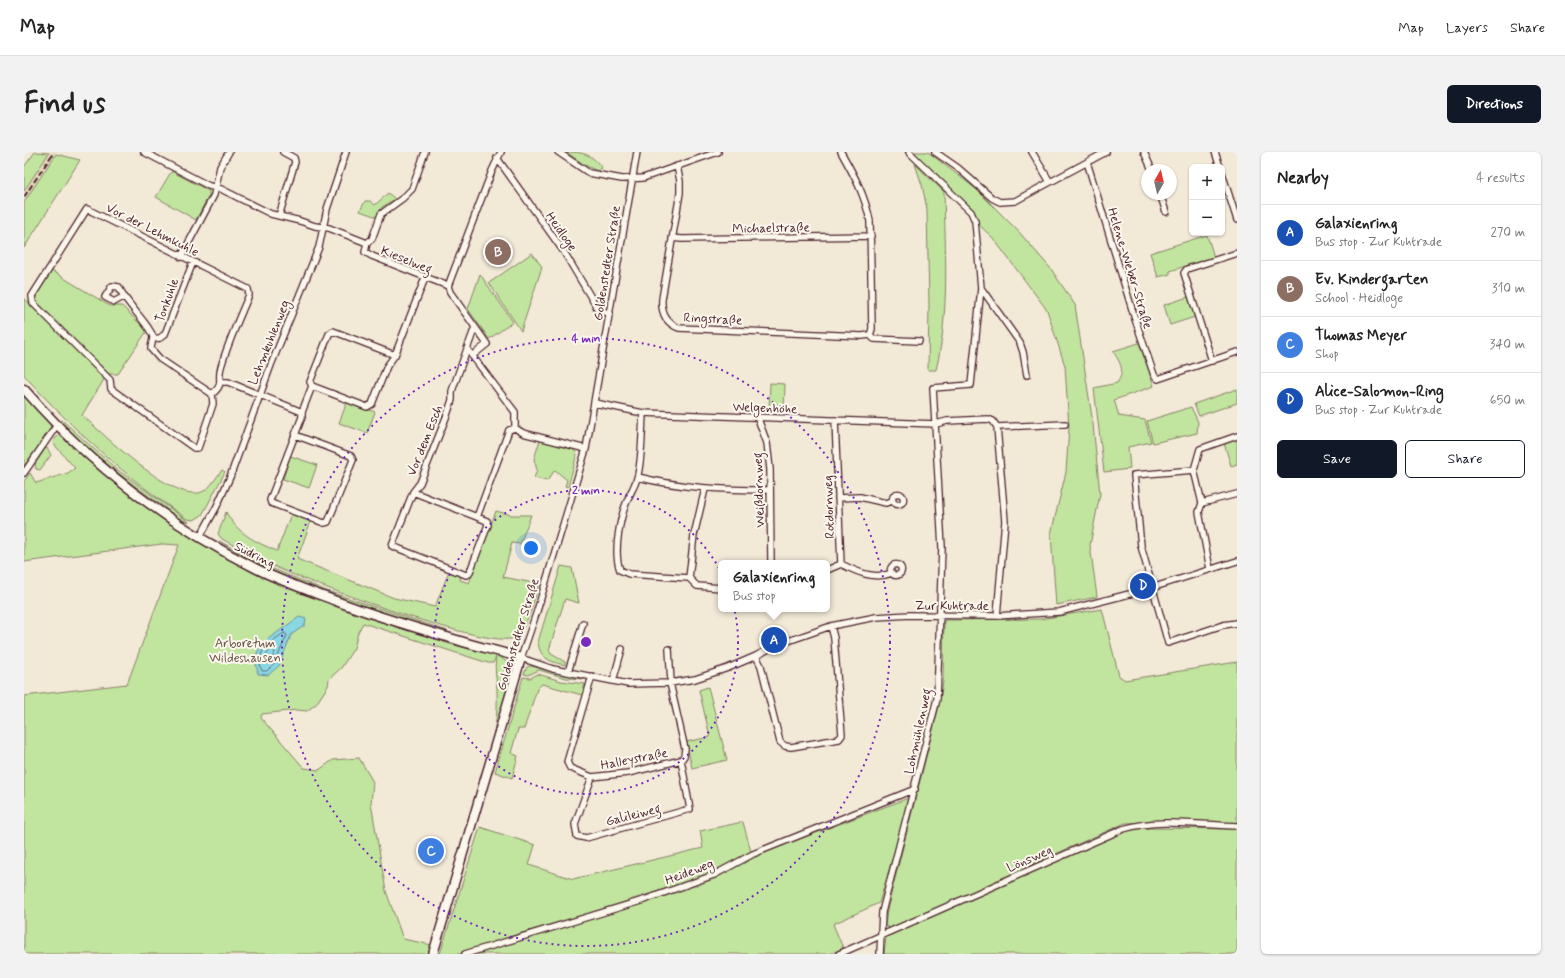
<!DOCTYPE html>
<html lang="en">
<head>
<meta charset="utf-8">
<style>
  :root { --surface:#fff; --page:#f2f2f2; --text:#222; --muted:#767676; --line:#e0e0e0; --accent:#111827 }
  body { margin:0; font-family:Mynerve,sans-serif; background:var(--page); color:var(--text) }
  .controls { position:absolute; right:12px; top:12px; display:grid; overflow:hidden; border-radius:6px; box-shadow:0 1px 3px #0004 }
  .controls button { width:36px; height:36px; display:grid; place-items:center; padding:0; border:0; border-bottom:1px solid var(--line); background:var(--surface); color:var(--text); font:20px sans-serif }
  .compass { position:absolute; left:1117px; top:12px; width:36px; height:36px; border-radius:50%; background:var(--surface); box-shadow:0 1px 3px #0004; rotate:8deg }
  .you { position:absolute; left:507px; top:396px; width:14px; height:14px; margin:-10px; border:3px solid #fff; border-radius:50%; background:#1a73e8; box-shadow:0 0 0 6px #1a73e833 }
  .badge { display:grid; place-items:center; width:26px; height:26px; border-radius:50%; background:var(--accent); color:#fff; font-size:13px; font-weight:700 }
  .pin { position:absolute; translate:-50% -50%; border:2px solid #fff; box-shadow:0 1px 4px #0006 }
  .popup { position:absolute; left:694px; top:408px; width:112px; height:52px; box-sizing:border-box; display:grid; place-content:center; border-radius:6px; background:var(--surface); filter:drop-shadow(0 1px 3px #0005); font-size:13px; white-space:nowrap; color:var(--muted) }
  .popup b { font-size:15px; color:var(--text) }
  .popup::after { content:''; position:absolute; left:50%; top:100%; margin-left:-8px; border:8px solid transparent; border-top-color:var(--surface) }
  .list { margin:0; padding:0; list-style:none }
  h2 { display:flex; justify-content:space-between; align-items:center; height:52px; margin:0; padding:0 16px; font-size:17px }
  h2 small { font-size:13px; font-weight:400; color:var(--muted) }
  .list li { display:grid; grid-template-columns:26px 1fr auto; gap:12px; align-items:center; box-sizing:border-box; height:56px; padding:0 16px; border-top:1px solid var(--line) }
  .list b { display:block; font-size:15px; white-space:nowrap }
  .list p { margin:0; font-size:13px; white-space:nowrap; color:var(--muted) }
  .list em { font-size:13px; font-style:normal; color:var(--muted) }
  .actions { display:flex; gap:8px; padding:12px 16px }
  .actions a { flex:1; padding:9px 0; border:1px solid var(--accent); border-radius:6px; text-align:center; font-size:14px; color:var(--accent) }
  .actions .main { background:var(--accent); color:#fff }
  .map { position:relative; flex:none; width:1213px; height:802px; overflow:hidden; border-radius:6px }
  header { display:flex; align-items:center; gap:24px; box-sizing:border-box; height:56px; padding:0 20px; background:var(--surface); border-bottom:1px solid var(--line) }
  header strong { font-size:19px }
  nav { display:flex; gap:22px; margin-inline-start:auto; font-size:14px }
  .intro { display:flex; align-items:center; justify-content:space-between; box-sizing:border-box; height:96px; padding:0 24px }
  h1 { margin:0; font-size:28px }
  .button { padding:10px 18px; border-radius:6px; background:var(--accent); color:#fff; font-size:14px; font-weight:700 }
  main { display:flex; gap:24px; padding:0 24px }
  aside { flex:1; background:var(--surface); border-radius:6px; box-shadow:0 1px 3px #0004 }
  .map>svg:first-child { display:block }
</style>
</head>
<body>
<header>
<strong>Map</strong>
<nav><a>Map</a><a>Layers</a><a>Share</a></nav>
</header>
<div class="intro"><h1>Find us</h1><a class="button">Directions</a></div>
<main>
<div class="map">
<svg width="1213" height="802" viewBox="0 0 1213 802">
  <rect width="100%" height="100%" fill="#f2e9d7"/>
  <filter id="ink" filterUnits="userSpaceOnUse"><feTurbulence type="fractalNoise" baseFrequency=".025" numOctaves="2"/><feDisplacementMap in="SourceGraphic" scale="8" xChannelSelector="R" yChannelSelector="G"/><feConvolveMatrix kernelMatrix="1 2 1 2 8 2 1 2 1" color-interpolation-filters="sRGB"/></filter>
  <g filter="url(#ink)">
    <path fill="#e7d9be" d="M25,0h8l-33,50v-11z"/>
    <path fill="#c1e59f" stroke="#868265" d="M11,0l14,1 -25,38v-24z
      M542,0c17,0 26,2 36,16l-5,3 -12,-6z
      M889,0h15l48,37 43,43 32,37 24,36 18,119 7,70 -10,51 7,52 -41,8 -5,-71 15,-62 3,-44 -4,-62 -18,-56 -54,-72 -14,-13 -5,-14z
      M32,2l24,6 -56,88v-46z
      M891,12l29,28c1,59 6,119 -8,178h-8l1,-66 -2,-95 -5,-24z
      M147,20h2l36,19v4l-13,25 -40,-23z
      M364,41l7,6 -13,8 -5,10 -17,-6 5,-10h5l5,4z
      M1183,83l7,22 -44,14v3l-12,3 -8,-24z
      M508,101l10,14 -21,64 -32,-48z
      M28,119l58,35h12l25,25 -29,43h-9l-74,-73v-3z
      M456,122l33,48 -24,17 -21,-30z
      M1164,145l7,20 -25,8 -6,-20z
      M0,146l81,80 -23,37c19,17 95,92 122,76 7,-4 13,-15 18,-21l3,2 -18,34 -5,9 -8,5 -7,-1c-62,-43 -113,-88 -163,-144z
      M1115,191l15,43 -40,14 5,16 26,4 6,22 -23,5 2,22 -26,3 -10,-84 23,-5c9,-13 3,-20 -4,-32z
      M746,231l15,1 -1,27 -15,-1z
      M1213,237v14l-38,13 -5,-12z
      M0,241l27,30 -1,7 -26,36z
      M323,250l28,10 -8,21 -28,-10z
      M1167,255l7,15 -1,11 -44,10 -6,-22z
      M38,268l53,48 74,54c-9,-1 -19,-10 -26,-16 -37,-25 -70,-53 -103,-83z
      M35,283l58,50 43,32 57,36 65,31 50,20 109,35 2,3 54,14c10,4 13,9 14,19l-19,74 -3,3c6,-20 9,-39 8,-60 0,-12 -3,-22 -1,-35l-3,6h-5l-125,-40 -5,9 -4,16 -13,20 -12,11 -1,7 -12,18 -9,7 -10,-1 -35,4 -1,4 43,50 15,2 14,-10 26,-2 14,24 -2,21 15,88 17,48 29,6 -3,9h-405v-258l103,-12 52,-139 -17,-1 -138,18v-81l6,-8 6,10 32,-10 7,-5 -23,-26z
      M1213,287v25l-6,2 -7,-23z
      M516,288l33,9 4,5 -9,33 -3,-1 2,-6 -12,-10 -8,11 -13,-3 3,-8 -3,-11z
      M23,296l4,7 -11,15 -4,-1 -1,-5 10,-15z
      M266,304l27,9 -8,23 -26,-9z
      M472,359l15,4h20l-11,29 -8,-1 -9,34 36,7c-4,13 -13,49 -25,54 -25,11 -195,-52 -227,-66 -22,-9 -43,-21 -65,-33l-4,-5 8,-22c11,21 29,30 51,39l14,-37 20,7 -14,38 97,39 41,9 14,-36 12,4 -1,5 9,3z
      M195,389l42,23 66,27 121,40h-9l-113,-37 -37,-15 -30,-14z
      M537,414l11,2 7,35 -14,-4 -16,51 2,4 14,8v3c-14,-3 -25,-6 -27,-23z
      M1078,457l17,67 6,4 112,-18v161l-72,-1 -40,1 -235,105 -5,-2 2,-16 51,-200 5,-28 1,-62 96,-1z
      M507,514l35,9 18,2 1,2 -19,-1 -27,-8 -11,5 -4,-1 3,-7z
      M514,522l23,7 24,3 -3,11 -40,-11 -5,5 -13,40h-6l-7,24 7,3 -6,22 -17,-6 28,-95 7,1z
      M684,535l19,73 -35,8 -6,-26 24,-5 -11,-47z
      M887,645l-32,106 -46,21 10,24 -13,6h-360l174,-53 108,-44z
      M719,670l8,30 -37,20 -27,10 -227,72h-20l40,-127 55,18 -6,20 44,14 130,-31 -3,-17z
      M1118,676l95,1v125h-353l2,-17 67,-31 167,-74z"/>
    <path fill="#88d8e4" stroke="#6f8e9a" d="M275,465l7,2 -1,6 -14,10 -12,31 -11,9 -10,-1 -3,-16 6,-14z"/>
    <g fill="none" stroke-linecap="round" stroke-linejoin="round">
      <path stroke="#636975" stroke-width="1" d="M260,481l3,2 -12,28 -8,8h-5c-8,-19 8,-29 22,-38z
        M249,495l3,2 -5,12 -5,2 -1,-5 4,-8z"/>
      <defs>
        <path id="minor" d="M120,0l65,34 12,3 50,25 29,7 15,5 14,2 38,15 -2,9 7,4 76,30
          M534,0l31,21 33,6 21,-1 75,-26
          M613,0l-51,297 -49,162 -16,47 32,11 75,15 42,-1 25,-4 33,-11 28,-12 18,-10 57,-20 45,-9 34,-2 87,1 62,-4 86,-22 92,-29
          M817,0c13,23 24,43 29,69l2,108 -2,6
          M911,0l23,16 34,30 8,4 15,-1 91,-49
          M1008,0l18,30
          M1120,0l8,18
          M1191,0l5,15
          M473,6l67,94 35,59 11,2
          M1063,10l48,157 19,56 4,4 79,-27
          M653,14l3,15v12l-18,106c-1,14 4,24 17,29l183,8 8,-1
          M1198,21l15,47
          M1136,42l6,18
          M63,57l161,80 1,6c-10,23 -21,48 -28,72 -4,13 4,17 -9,27l1,10 -15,44h-4l-83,-59 -1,-9 -77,-77 -1,-7z
          M255,64l16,-54 -1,-4 -11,-6
          M648,86l10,1 189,-3
          M343,91l5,-4 9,-25 22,-16 9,-9 13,-37
          M157,105l33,-62 6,-28 9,-15
          M424,134l2,6 25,35 -8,22 48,63v16l8,5 63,16
          M424,134l44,-115 9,-19
          M957,136l39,55 3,9 4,23
          M99,145l-9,5 -9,-5 7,-11 7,1c6,16 32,39 34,50 0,4 -2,8 -2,12l9,10 52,35
          M846,183l4,4 45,2
          M129,187l7,-1 5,-4 28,-72
          M443,197l-15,42v9l-5,15 -27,68 -7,9 64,25 32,-87 6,-2
          M448,204l15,-12 -12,-17
          M1188,209l-28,-88 3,-4 50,-16
          M197,230h7l74,30v5l-7,18 56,21 2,4 -25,62 -4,1 -53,-20 -1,-3 25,-65
          M288,234l55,21 5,-3 15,-38 8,-11 30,-77
          M571,251l48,10 293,11 11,-3 41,-2 5,2 4,6 68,-3
          M278,260l10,-26 -2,-4 19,-48 4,-3 62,24
          M619,261c-1,18 -1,50 -6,65 -2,8 -7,15 -10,23 -7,17 -14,51 -7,69l9,4 60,4
          M734,267l9,24 3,26 1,94
          M811,268l6,144c16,8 33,16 51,9
          M973,275l8,94 -8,95
          M1170,318l6,-21 37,-13
          M0,321l33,-48
          M614,325c43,11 86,13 131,13
          M681,337l-11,46 -5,43 8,8 24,2
          M389,340l-21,54 74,29 3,-1 19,-49 -1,-4 -10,-4
          M868.5 347a5.5 5.5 0 1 1 11 0a5.5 5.5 0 1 1-11 0Z
          M814,346l22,-1 26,6 6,-2
          M1178,351l35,-9
          M176,385l17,-31 13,-29 41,-112 48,-118 8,-38 19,-57
          M866.5 418a5.5 5.5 0 1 1 11 0a5.5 5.5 0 1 1-11 0Z
          M1186,417l-11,-57 3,-9 -8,-33 -60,5 7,71 27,97 55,-18 14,-2
          M803,418l14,-6
          M645,497l2,34
          M732,504l5,10 19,76 5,4 6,1 48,-8 3,-4 -8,-97 -3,-12
          M544,520l15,-49
          M568,524l-25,86 3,6 22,9 -17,47 2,12 9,2 104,-29 -9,-49 3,-4 1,-7 -15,-66
          M589,529l9,-32
          M568,625l36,-4 53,-13
          M441,802l179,-54 70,-25 39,-21 162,-65
          M815,802l284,-125c36,-11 77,-4 114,-3
          M856,802l2,-42 55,-213 5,-152 -9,-159 38,-3 10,-97 -6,-67 -4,-9 -62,-60"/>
        <path id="secondary" d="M0,237c65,75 145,136 233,180 26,13 53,22 79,32 39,15 80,27 121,39 21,7 43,11 64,18l-88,296"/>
      </defs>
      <use href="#minor" stroke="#4a1f2b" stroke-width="8"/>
      <use href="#secondary" stroke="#4a1f2b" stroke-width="11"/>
      <use href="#minor" stroke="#fbf7ec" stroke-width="5.5"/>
      <use href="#secondary" stroke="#fbf7ec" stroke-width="8"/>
      <path stroke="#4a1f2b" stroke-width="2" stroke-dasharray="6 3" stroke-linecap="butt" d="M0,45l30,-45"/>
    </g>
  </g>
  <g fill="none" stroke="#7b2cbf" stroke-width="2" stroke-dasharray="2 4">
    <circle cx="562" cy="490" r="152"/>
    <circle cx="562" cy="490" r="304"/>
  </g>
  <g text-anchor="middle" stroke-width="4" stroke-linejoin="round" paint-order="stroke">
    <g font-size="13" fill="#4a1f2b" stroke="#fbf7ec">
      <text transform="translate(747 75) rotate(-1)" y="5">Michaelstraße</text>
      <text transform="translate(129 77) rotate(27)" y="5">Vor der Lehmkuhle</text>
      <text transform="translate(538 79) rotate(55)" y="5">Heidloge</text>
      <text transform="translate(383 107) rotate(22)" y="5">Kieselweg</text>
      <text transform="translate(582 111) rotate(-81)" y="5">Goldenstedter Straße</text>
      <text transform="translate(1107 116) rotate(73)" y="5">Helene-Weber-Straße</text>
      <text transform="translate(142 148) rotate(-70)" y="5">Tonkuhle</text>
      <text transform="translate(689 166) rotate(3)" y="5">Ringstraße</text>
      <text transform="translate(244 190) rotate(-68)" y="5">Lehmkuhlenweg</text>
      <text transform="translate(741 255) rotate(2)" y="5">Welgenhöhe</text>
      <text transform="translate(400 288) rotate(-68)" y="5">Vor dem Esch</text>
      <text transform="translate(734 338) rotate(-92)" y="5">Weißdornweg</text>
      <text transform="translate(804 355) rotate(-92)" y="5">Rotdornweg</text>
      <text transform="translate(231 402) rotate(26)" y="5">Südring</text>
      <text x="928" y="458">Zur Kuhtrade</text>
      <text transform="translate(493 482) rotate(-73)" y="5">Goldenstedter Straße</text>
      <text transform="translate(893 579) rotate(-78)" y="5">Lohmühlenweg</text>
      <text transform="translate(610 606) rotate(-11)" y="5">Halleystraße</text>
      <text transform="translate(609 662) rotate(-14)" y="5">Galileiweg</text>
      <text transform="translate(1005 706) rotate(-24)" y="5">Lönsweg</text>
      <text transform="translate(665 719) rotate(-21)" y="5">Heideweg</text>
    </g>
    <g font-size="13" fill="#685048" stroke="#fbf7ec">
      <text x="221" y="495">Arboretum<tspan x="221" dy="15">Wildeshausen</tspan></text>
    </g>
  </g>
  <circle cx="562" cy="490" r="6" fill="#7b2cbf" stroke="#fbf7ec" stroke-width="2"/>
  <g font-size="12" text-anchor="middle" font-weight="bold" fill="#7b2cbf" stroke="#fbf7ec" stroke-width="4" stroke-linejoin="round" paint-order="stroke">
    <text x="562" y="190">4 min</text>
    <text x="562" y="342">2 min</text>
  </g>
</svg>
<div class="controls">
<button>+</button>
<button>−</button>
</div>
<svg class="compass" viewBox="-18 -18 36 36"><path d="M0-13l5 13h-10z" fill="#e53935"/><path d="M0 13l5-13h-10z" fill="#767676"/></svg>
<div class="you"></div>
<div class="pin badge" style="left:750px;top:488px;background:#1a4fb4">A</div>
<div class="popup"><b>Galaxienring</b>Bus stop</div>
<div class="pin badge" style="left:474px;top:100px;background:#8d6e63">B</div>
<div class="pin badge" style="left:407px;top:699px;background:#3f7fe0">C</div>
<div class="pin badge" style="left:1119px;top:434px;background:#1a4fb4">D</div>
</div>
<aside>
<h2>Nearby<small>4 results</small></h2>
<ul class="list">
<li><span class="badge" style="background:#1a4fb4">A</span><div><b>Galaxienring</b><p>Bus stop · Zur Kuhtrade</p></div><em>270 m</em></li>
<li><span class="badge" style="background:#8d6e63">B</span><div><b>Ev. Kindergarten</b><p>School · Heidloge</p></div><em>310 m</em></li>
<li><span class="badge" style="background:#3f7fe0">C</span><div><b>Thomas Meyer</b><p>Shop</p></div><em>340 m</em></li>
<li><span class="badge" style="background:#1a4fb4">D</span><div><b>Alice-Salomon-Ring</b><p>Bus stop · Zur Kuhtrade</p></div><em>650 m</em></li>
</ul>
<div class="actions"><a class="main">Save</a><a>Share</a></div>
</aside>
</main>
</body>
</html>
